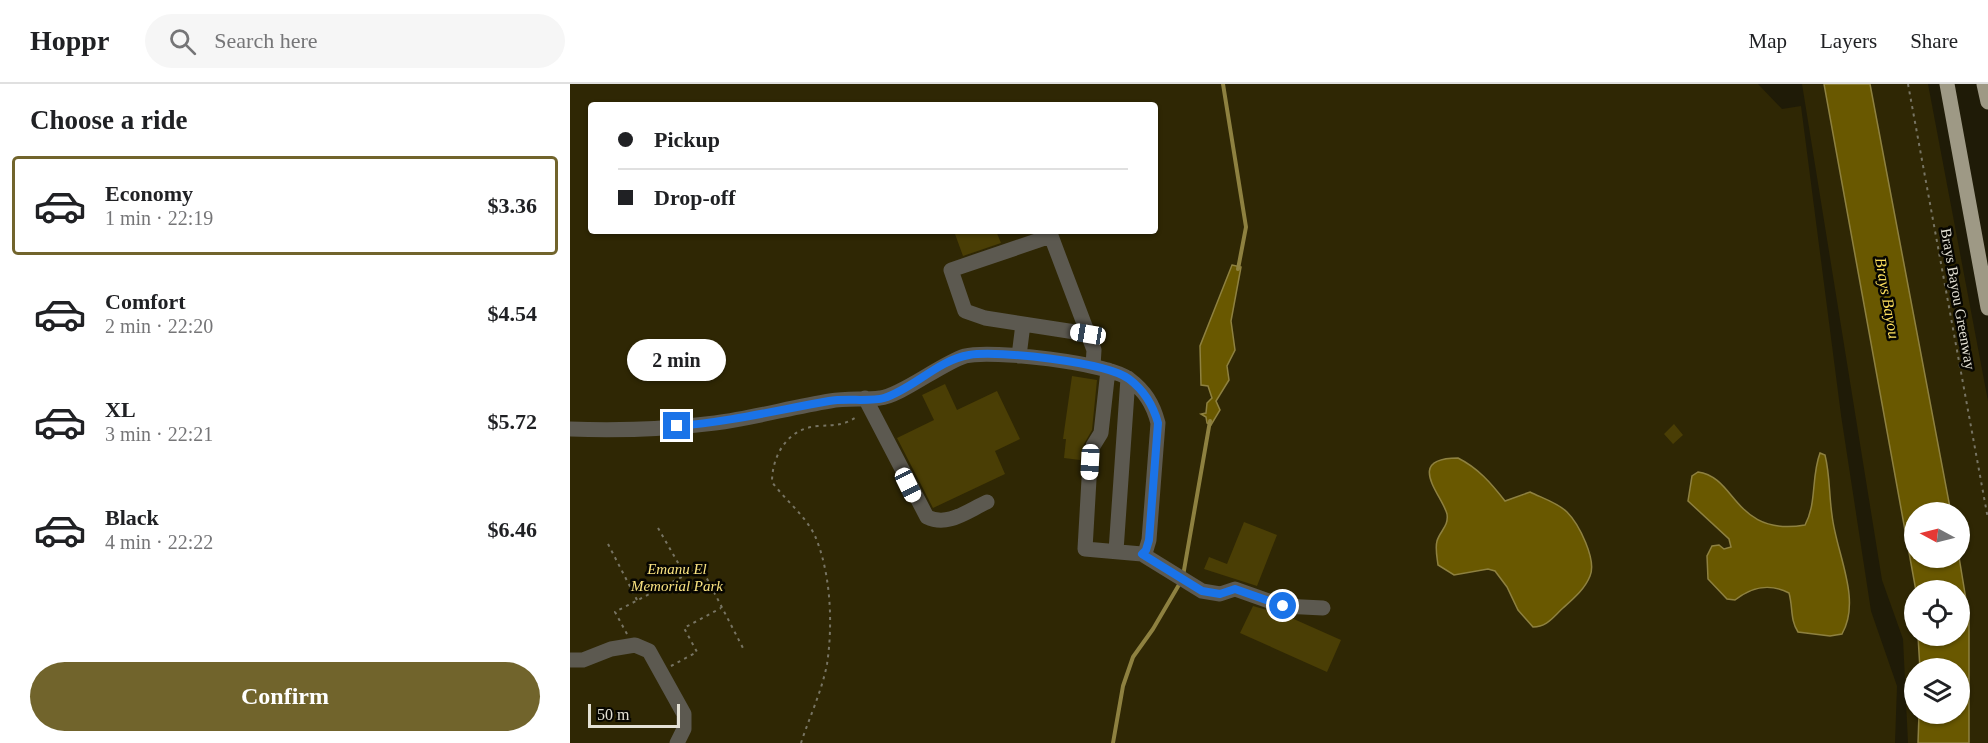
<!DOCTYPE html>
<html lang="en">
<head>
<meta charset="utf-8">
<style>
	body { margin:0; font-family:"Times New Roman",serif; background:#f6f6f6; color:#202124; height:100vh; display:flex; flex-direction:column; font-size:22px; white-space:nowrap }
	* { box-sizing:border-box; margin:0 }
	p { font-size:20px; color:#757577 }
	.icon { flex:none; width:33px; height:33px; fill:none; stroke:currentColor; stroke-width:2; stroke-linecap:round; stroke-linejoin:round }
	.map { position:relative; flex:1; overflow:hidden }
	.drawer { display:flex; flex-direction:column; background:#fff; width:570px }
	.drawer>* { flex:none }
	.hud { position:absolute; left:18px; top:18px; width:570px; height:132px; border-radius:6px; box-shadow:0 2px 4px #0004; display:grid; align-content:center; height:132px; padding:0 30px; background:#fff }
	.needle { width:39px; rotate:277deg }
	.tools { position:absolute; left:1334px; top:418px; display:grid; gap:12px }
	.tools a { display:grid; place-items:center; width:66px; height:66px; border-radius:50%; background:#fff; box-shadow:0 2px 4px #0004; font-size:30px }
	.scale { position:absolute; left:18px; bottom:15px; width:92px; box-sizing:border-box; padding-left:6px; border:3px solid #e4e1d5; border-top:0; font-size:16px; line-height:21px; white-space:nowrap; color:#e4e1d5; -webkit-text-stroke:4px #070601; paint-order:stroke }
	.end { position:absolute; width:27px; height:27px; margin:-14px; border:8px solid #1a73e8; background:#fff; box-shadow:0 0 0 3px #fff }
	.from { border-radius:50% }
	.bubble { position:absolute; height:42px; border-radius:21px; background:#fff; box-shadow:0 2px 4px #0004; font-size:20px; font-weight:700; line-height:42px; text-align:center }
	.car { position:absolute; width:18px; height:36px; margin:-18px -9px; border-radius:8px; box-shadow:0 0 4px 2px #0007; background:linear-gradient(#fff 24%,#345 0 40%,#fff 0 76%,#345 0 86%,#fff 0) }
	.hud b { display:flex; align-items:center; gap:21px; height:57px; font-size:22px }
	.hud b+b { border-top:2px solid #e0e0e0 }
	.hud i { width:15px; height:15px; background:#202124 }
	ul { padding:0; list-style:none }
	li { display:flex; align-items:center; gap:18px; height:99px; margin:0 12px 9px; padding:0 18px; border:3px solid transparent; border-radius:6px }
	li div { flex:1 }
	li b { display:block; font-size:22px }
	li em { font-style:normal; font-weight:700 }
	li.active { border-color:#71642c }
	li>.icon { width:54px; height:54px; stroke-width:1.5 }
	h2 { padding:0 30px; font-size:27px; line-height:72px }
	.action { display:flex; gap:12px; margin-top:auto; padding:12px 30px }
	.action a { flex:1; height:69px; border-radius:36px; background:#71642c; color:#fff; font-size:24px; font-weight:700; line-height:69px; text-align:center }
	header { display:flex; align-items:center; gap:36px; box-sizing:border-box; height:84px; padding:0 30px; background:#fff; border-bottom:2px solid #e0e0e0 }
	header strong { font-size:28px }
	nav { display:flex; gap:33px; margin-inline-start:auto; font-size:21px }
	.search { width:420px; height:54px; background:#f6f6f6; display:flex; align-items:center; gap:15px; box-sizing:border-box; padding:0 21px; border-radius:33px; color:#757577; font-size:22px }
	main { display:flex; flex:1; min-height:0 }
	.map>svg:first-child { display:block }
	.green { fill:#2f2704; fill-rule:evenodd }
	.water { fill:#695800; stroke:#8e8140; stroke-width:1.5 }
	.lines { fill:none; stroke-linecap:round; stroke-linejoin:round }
	.stream { stroke:#8e8140; stroke-width:4 }
	.building { fill:#4a3e05 }
	.path { stroke:#777463; stroke-width:2; stroke-dasharray:3 4.5; stroke-linecap:butt }
	.minor { stroke:#5c5950; stroke-width:15 }
	.major { stroke:#9e9985; stroke-width:15 }
	.route { stroke:#1a73e8; stroke-width:8 }
	.labels { text-anchor:middle; stroke-width:5; stroke-linejoin:round; paint-order:stroke }
	.street-label { font-size:15px; fill:#e4e1d5; stroke:#070601 }
	.park-label { font-size:15px; font-style:italic; fill:#fae381; stroke:#070601 }
	.water-label { font-size:16px; font-style:italic; fill:#fee05e; stroke:#070601 }
</style>
</head>
<body>
<header>
<strong>Hoppr</strong>
<div class="search"><svg class="icon" aria-label="search" viewBox="0 0 24 24"><circle cx="10" cy="10" r="6"/><path d="M15 15l6 6"/></svg>Search here</div>
<nav><a>Map</a><a>Layers</a><a>Share</a></nav>
</header>
<main>
<section class="drawer">
<h2>Choose a ride</h2>
<ul>
<li class="active"><svg class="icon" aria-label="car" viewBox="0 0 24 24"><path d="M5 17H2v-5l4-1 3-4h7l3 4 3 1v5h-3M9 17h6M6 11h13"/><circle cx="7" cy="17" r="2"/><circle cx="17" cy="17" r="2"/></svg><div><b>Economy</b><p>1 min · 22:19</p></div><em>$3.36</em></li>
<li><svg class="icon" aria-label="car" viewBox="0 0 24 24"><path d="M5 17H2v-5l4-1 3-4h7l3 4 3 1v5h-3M9 17h6M6 11h13"/><circle cx="7" cy="17" r="2"/><circle cx="17" cy="17" r="2"/></svg><div><b>Comfort</b><p>2 min · 22:20</p></div><em>$4.54</em></li>
<li><svg class="icon" aria-label="car" viewBox="0 0 24 24"><path d="M5 17H2v-5l4-1 3-4h7l3 4 3 1v5h-3M9 17h6M6 11h13"/><circle cx="7" cy="17" r="2"/><circle cx="17" cy="17" r="2"/></svg><div><b>XL</b><p>3 min · 22:21</p></div><em>$5.72</em></li>
<li><svg class="icon" aria-label="car" viewBox="0 0 24 24"><path d="M5 17H2v-5l4-1 3-4h7l3 4 3 1v5h-3M9 17h6M6 11h13"/><circle cx="7" cy="17" r="2"/><circle cx="17" cy="17" r="2"/></svg><div><b>Black</b><p>4 min · 22:22</p></div><em>$6.46</em></li>
</ul>
<div class="action"><a>Confirm</a></div>
</section>
<div class="map">
<svg width="1418" height="659" viewBox="0 0 1418 659">
	<rect width="100%" height="100%" fill="#1f1b07"/>
	<path class="green" d="M0,0H1188L1212,25L1231,22L1271,331L1301,527L1327,602L1325,659H0ZM21,21H585V147H21Z
		M1232,0H1358L1418,317V659H1338L1333,555L1312,496ZM1344,429H1389V474H1344ZM1344,507H1389V552H1344ZM1344,585H1389V630H1344Z"/>
	<path class="water" d="M1254,0H1300L1381,429H1344V474L1389,473L1399,534V659H1348L1349,630H1389V585H1350L1348,552H1389V507H1346Z
		M662,181L671,183L661,237L665,266L657,282L659,296L646,317L650,326L641,341L637,339L636,333L631,330L636,329L637,319L642,314L638,302L631,301L630,262Z
		M1250,369L1255,371C1260,391 1259,411 1262,431C1266,469 1292,515 1272,550L1260,552L1228,548C1220,536 1223,523 1219,509C1200,499 1181,503 1165,516L1157,515L1138,495L1137,472L1142,462L1149,461L1154,465L1161,463L1159,455L1118,417L1122,392L1128,388C1167,393 1164,453 1235,441C1247,419 1241,393 1250,369Z
		M888,374C908,384 921,399 935,417L960,408C972,414 988,419 997,428C1009,440 1027,476 1020,492C1015,505 1003,515 993,524C983,533 977,543 963,543L948,526L937,503L925,487L918,485L884,491L868,481C867,473 865,464 867,457C870,447 879,442 877,430C872,411 834,374 888,374Z"/>
	<g class="lines">
		<path class="stream" d="M653,0L676,143L668,185
			M613,492L640,337
			M543,659L553,602L563,573L583,545L610,499"/>
	</g>
	<path class="building" d="M393,147H426L431,159L393,172L385,150Z
		M502,292L527,296L522,346L514,360L510,376L494,374L496,355H493Z
		M375,300L387,326L427,307L450,355L425,367L435,390L363,424L327,354L364,336L352,311Z
		M1104,340L1113,351L1103,360L1094,350Z
		M674,438L707,451L687,502L634,485L639,473L657,480Z
		M683,522L717,532L771,556L757,588L670,549Z"/>
	<g class="lines">
		<path class="path" d="M1338,0L1418,435
			M88,444L115,491
			M38,460L67,516
			M57,550L45,528L131,483L174,566
			M101,582L127,568L114,544L151,524
			M231,659C239,634 252,607 257,580C263,541 261,489 245,452C235,431 216,417 202,398C202,371 218,344 248,342C265,341 273,342 288,332"/>
		<path class="minor" d="M481,152L518,250L415,234L395,227L381,186Z
			M518,250L524,266L523,282
			M449,272L453,240
			M295,314L357,433C378,443 397,427 417,418
			M0,345C48,347 97,345 145,339C184,334 222,323 260,317C277,314 294,316 310,314C329,313 372,279 395,272C421,265 538,279 559,295C575,307 583,320 588,339L579,456L576,466L572,470L515,465L520,378L523,362L531,349L538,286
			M546,467L558,294
			M572,470L632,507L650,510L665,505L713,522L753,524
			M0,576H13L41,565L65,561L79,567L114,630V645L107,659"/>
		<path class="major" d="M1377,0L1418,224
			M1414,0L1418,18"/>
	</g>
	<g class="lines">
		<path class="route" d="M107,342C159,338 208,326 259,317C275,314 301,318 314,314C343,305 368,276 399,271C428,266 536,278 559,295C575,307 583,321 588,339L579,456L576,466L572,470L632,507L650,510L665,505L713,522"/>
	</g>
	<g class="labels">
		<g class="street-label">
			<text transform="translate(1388 215) rotate(80)" y="5">Brays Bayou Greenway</text>
		</g>
		<g class="park-label">
			<text x="107" y="490">Emanu El<tspan x="107" dy="17">Memorial Park</tspan></text>
		</g>
		<g class="water-label">
			<text transform="translate(1318 214) rotate(80)" y="6">Brays Bayou</text>
		</g>
	</g>
</svg>
<div class="tools">
<a><svg class="needle" viewBox="-14 -14 28 28"><path d="M0-13l5 13h-10z" fill="#e53935"/><path d="M0 13l5-13h-10z" fill="#757577"/></svg></a>
<a><svg class="icon" aria-label="locate" viewBox="0 0 24 24"><circle cx="12" cy="12" r="6"/><path d="M12 2v4M12 18v4M2 12h4M18 12h4"/></svg></a>
<a><svg class="icon" aria-label="layers" viewBox="0 0 24 24"><path d="M12 4l9 5-9 5-9-5zM3 14l9 5 9-5"/></svg></a>
</div>
<div class="scale">50 m</div>
<i class="end from" style="left:713px;top:522px"></i>
<i class="end" style="left:107px;top:342px"></i>
<div class="bubble" style="left:57px;top:255px;width:99px">2 min</div>
<i class="car" style="left:518px;top:250px;rotate:279deg"></i>
<i class="car" style="left:520px;top:378px;rotate:183deg"></i>
<i class="car" style="left:338px;top:401px;rotate:154deg"></i>
<div class="hud">
<b><i class="from"></i>Pickup</b>
<b><i></i>Drop-off</b>
</div>
</div>
</main>
</body>
</html>
